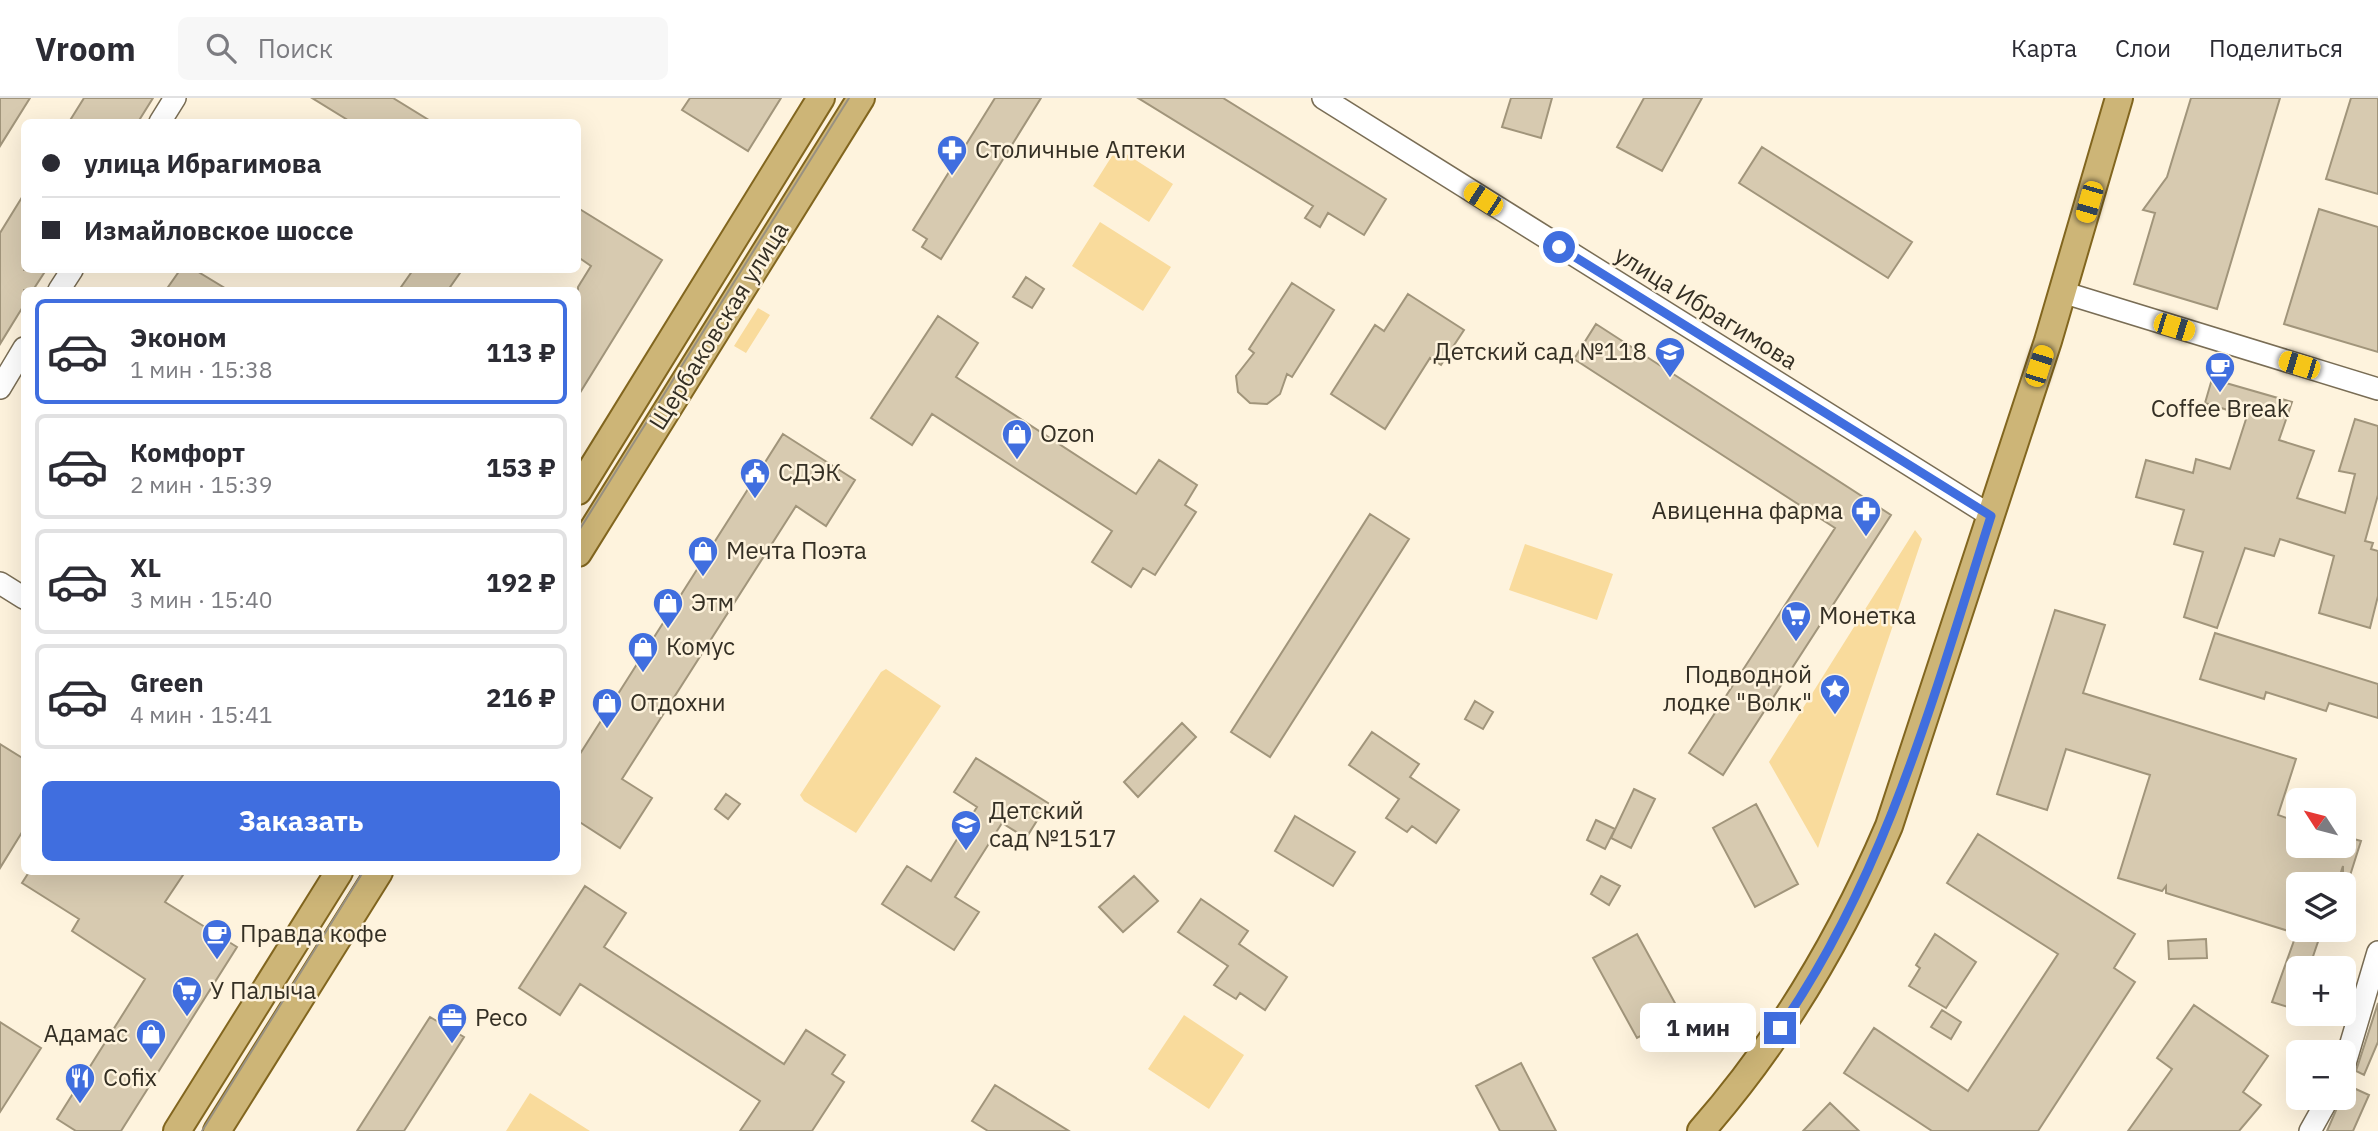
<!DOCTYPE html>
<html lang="ru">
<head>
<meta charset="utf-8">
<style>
	body { margin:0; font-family:"IBM Plex Sans",sans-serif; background:#f7f7f7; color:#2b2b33; height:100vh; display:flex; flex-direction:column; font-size:26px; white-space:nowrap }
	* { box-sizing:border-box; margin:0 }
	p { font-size:23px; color:#7c7c81 }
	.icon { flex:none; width:38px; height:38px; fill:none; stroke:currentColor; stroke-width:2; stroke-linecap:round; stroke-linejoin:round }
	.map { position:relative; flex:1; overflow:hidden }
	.panel { position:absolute; left:21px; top:189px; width:560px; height:588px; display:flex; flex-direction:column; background:#fff; border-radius:10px; box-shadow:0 7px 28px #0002 }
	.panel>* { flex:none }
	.guide { position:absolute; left:21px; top:21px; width:560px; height:154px; border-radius:10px; box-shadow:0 7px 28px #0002; display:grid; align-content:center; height:154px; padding:0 21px; background:#fff }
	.needle { width:46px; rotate:306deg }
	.buttons { position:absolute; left:2286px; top:690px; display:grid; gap:14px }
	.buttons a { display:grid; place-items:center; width:70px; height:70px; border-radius:10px; background:#fff; box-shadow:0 7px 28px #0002; font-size:35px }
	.end { position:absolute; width:32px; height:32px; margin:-16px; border:9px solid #406edf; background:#fff; box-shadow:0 0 0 4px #fff }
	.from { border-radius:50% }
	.bubble { position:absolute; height:49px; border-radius:10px; background:#fff; box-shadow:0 7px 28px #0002; font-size:23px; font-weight:800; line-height:49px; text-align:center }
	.car { position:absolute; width:21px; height:42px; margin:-21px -10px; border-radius:9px; box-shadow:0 0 5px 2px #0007; background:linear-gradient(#f5c518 24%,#345 0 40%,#f5c518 0 76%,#345 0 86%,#f5c518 0) }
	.guide b { display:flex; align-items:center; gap:24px; height:66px; font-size:26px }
	.guide b+b { border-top:2px solid #e1e1e2 }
	.guide i { width:18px; height:18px; background:#2b2b33 }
	ul { padding:12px 0 0; list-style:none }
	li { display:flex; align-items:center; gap:21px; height:105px; margin:0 14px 10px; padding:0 7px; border:4px solid #e1e1e2; border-radius:10px }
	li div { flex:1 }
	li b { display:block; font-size:26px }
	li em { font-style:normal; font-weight:800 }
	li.on { border-color:#406edf }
	li>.icon { width:63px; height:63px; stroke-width:1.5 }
	.cta { display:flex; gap:14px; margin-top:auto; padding:14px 21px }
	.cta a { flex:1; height:80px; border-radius:10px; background:#406edf; color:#fff; font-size:28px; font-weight:800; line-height:80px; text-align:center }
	header { display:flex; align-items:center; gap:42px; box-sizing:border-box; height:98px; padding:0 35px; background:#fff; border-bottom:2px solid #e1e1e2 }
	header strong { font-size:33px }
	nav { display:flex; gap:38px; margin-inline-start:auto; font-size:24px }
	.search { width:490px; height:63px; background:#f7f7f7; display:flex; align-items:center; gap:18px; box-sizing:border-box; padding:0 24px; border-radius:10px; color:#7c7c81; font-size:26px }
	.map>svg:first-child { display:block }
	.green { fill:#f9db9c }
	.building { fill:#d7cab0; stroke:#a1957b; stroke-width:2 }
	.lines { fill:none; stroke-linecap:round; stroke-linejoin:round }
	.minor-casing { stroke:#796d55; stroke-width:24 }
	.major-casing { stroke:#82661f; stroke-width:30 }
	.minor { stroke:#fff; stroke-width:21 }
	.major { stroke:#cdb577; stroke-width:26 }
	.tram { stroke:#999181; stroke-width:2 }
	.route { stroke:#406edf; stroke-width:9 }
	.labels { text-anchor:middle; stroke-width:5; stroke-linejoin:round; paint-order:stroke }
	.poi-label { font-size:24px; fill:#342f24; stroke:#fef3dd; text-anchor:start }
	.street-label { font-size:24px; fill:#342f24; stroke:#fef3dd }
</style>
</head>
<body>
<header>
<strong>Vroom</strong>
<div class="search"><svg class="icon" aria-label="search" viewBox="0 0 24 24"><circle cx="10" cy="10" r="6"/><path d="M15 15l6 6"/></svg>Поиск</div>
<nav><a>Карта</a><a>Слои</a><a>Поделиться</a></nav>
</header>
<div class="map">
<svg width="2378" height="1033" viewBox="0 0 2378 1033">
	<rect width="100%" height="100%" fill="#fef3dd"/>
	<path class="green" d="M1117,50L1173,86L1149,124L1093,88Z
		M1100,124L1171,169L1143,213L1072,168Z
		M758,210L770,217L746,255L734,248Z
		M1915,432L1922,441L1818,750L1769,664Z
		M1525,446L1613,476L1597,522L1509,492Z
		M886,571L941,608L856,735L804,703L800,697L881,574Z
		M1184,917L1244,957L1209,1011L1148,971Z
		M530,995L590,1033H506Z"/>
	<path class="building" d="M0,0H30L0,48Z
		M84,0H153L138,24H69Z
		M312,0H393L432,24H351Z
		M690,0H781L748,53L682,12Z
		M995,0H1041L941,161L922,149L927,141L913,132Z
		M1138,0H1223L1386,101L1364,137L1328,115L1320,129L1305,120L1313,108Z
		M1511,0H1552L1541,40L1502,29Z
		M1644,0H1702L1662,73L1617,49Z
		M2191,0H2280L2217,211L2134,186L2155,115L2143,112L2167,79Z
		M2351,0H2378V96L2326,81Z
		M1762,49L1912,144L1888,180L1739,85Z
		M24,96V172H46L33,192H24V207L0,246V135Z
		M578,110L662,162L578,298V189L591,168L578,159Z
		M2319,111L2378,129V254L2284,226Z
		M180,172H195L228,192H166Z
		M413,172H462L448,192H399Z
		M1026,179L1044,191L1032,210L1013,199Z
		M1292,185L1334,212L1292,279L1287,276L1280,296L1267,306L1250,305L1238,294L1236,278L1254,255L1249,251Z
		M1408,196L1464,232L1441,267L1430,260L1385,331L1331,296L1375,227L1384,233Z
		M938,218L978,245L956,279L1136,396L1159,362L1197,387L1185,407L1196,414L1155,477L1143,470L1131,489L1092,464L1112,433L932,316L912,347L871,320Z
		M1596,226L1891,417L1723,677L1689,655L1835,430L1574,261Z
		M2212,281L2292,304L2279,342L2314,353L2297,400L2345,415L2355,376L2339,373L2355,321L2378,328V397L2365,443L2373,445L2371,451L2378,453V498L2370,530L2319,515L2334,458L2280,441L2274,458L2245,450L2217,530L2184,519L2203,454L2174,446L2184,412L2136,399L2146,362L2193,375L2196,361L2230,371L2247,318L2205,305Z
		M783,336L855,382L826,428L796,408L622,681L652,700L620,750L578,723V659Z
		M1370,416L1409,441L1270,659L1231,634Z
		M2055,512L2105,527L2083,595L2296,661L2278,717L2298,724V747H2343V738L2361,743L2347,787H2343V768L2337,786H2298V836L2166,795V788L2162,793L2118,780L2150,677L2066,651L2047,712L1997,696Z
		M2215,535L2378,586V620L2329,605L2326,613L2266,594L2264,601L2200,581Z
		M1475,603L1493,614L1483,631L1465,621Z
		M1182,625L1196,639L1138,699L1124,684Z
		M1372,634L1419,666L1410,679L1459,712L1436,745L1412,728L1407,734L1386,720L1399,701L1349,667Z
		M0,646L24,661V731L0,770Z
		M976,660L1048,705L1026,740L1002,725L955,799L979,814L954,852L882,806L907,768L931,783L977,709L954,694Z
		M1634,691L1655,701L1631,750L1611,740Z
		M726,696L740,706L728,721L715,711Z
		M1756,706L1798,786L1755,809L1713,730Z
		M1295,718L1355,754L1333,788L1275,753Z
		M1596,722L1615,731L1605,751L1587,742Z
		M1978,736L2135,836L2114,870L2135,884L2038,1033H1932L1844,975L1874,930L1968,993L2058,856L1947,785Z
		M29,774H185L165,804L237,849L121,1033H76L57,1021L145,881L72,833L79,821L22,785Z
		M1134,778L1158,803L1123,834L1099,809Z
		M1601,778L1620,788L1609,807L1591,796Z
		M585,788L626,815L604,849L784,966L806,932L845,957L832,976L844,984L812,1033H740L760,1003L580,886L560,917L519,890Z
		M1201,801L1248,833L1239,846L1287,879L1265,912L1240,895L1236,901L1214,887L1228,868L1178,834Z
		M2321,835L2309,870H2298V912L2272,904L2296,837Z
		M1637,836L1681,916L1637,940L1593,860Z
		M1935,836L1976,864L1946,910L1909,888L1920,870L1916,867Z
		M2206,841L2207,860L2169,861L2168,843Z
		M2378,905V944L2364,977L2356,973Z
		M2194,907L2268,958L2243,994L2261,1007L2239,1033H2128L2172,971L2157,960Z
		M1942,912L1961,924L1951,941L1931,929Z
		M430,919L464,939L404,1033H357Z
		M0,924L41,950L0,1014Z
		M1521,965L1556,1033H1500L1476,988Z
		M995,987L1069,1033H988L972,1023Z
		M2347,987L2369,997L2353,1033H2327Z
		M1830,1005L1859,1033H1803Z"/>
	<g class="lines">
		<g class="minor-casing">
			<path id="minor" d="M1323,0L1991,418
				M160,24L175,0
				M59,192L72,172
				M2062,194L2378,291
				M0,290L24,250
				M0,485L24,500
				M2343,972L2378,854
				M2310,1033L2329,999"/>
		</g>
		<g class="major-casing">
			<path id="major" d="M578,393L821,0
				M578,455L861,0
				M177,1033L339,774
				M217,1033L379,774
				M1701,1033C1781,942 1842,838 1889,728L2048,243L2119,0"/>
		</g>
		<use href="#minor" class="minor"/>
		<use href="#major" class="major"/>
		<path class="tram" d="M578,434L849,0
			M202,1033L363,774"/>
	</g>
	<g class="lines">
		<path class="route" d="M1559,149L1991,418C1935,594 1887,775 1780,930"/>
	</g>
	<defs>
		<g id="pharmacy-pin" transform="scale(1.575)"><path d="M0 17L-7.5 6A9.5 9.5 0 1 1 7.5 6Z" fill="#406edf" stroke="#fef3dd"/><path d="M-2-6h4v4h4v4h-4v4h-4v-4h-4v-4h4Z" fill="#fff"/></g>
		<g id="school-pin" transform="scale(1.575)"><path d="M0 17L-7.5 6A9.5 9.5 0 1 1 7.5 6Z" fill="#406edf" stroke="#fef3dd"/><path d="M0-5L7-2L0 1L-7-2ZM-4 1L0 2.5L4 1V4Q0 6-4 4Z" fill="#fff"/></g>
		<g id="cafe-pin" transform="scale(1.575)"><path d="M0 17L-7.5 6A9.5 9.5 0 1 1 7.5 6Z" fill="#406edf" stroke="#fef3dd"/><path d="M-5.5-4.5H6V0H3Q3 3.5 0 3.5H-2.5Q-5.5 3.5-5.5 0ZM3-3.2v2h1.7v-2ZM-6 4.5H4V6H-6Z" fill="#fff"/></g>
		<g id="shop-pin" transform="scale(1.575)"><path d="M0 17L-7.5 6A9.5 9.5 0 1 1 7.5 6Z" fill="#406edf" stroke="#fef3dd"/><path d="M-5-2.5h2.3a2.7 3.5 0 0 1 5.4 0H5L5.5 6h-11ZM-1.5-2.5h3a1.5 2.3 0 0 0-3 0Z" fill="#fff"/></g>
		<g id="civic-pin" transform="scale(1.575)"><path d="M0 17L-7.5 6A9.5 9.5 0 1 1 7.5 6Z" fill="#406edf" stroke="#fef3dd"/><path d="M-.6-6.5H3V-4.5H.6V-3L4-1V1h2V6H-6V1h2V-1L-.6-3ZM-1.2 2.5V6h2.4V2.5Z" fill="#fff"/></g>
		<g id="supermarket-pin" transform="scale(1.575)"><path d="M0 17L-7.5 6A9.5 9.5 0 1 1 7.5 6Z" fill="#406edf" stroke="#fef3dd"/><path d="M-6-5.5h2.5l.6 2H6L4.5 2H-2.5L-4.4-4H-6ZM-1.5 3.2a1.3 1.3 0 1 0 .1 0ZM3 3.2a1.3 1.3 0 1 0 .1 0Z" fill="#fff"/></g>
		<g id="sight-pin" transform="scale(1.575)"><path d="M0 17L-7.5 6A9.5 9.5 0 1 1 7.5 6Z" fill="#406edf" stroke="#fef3dd"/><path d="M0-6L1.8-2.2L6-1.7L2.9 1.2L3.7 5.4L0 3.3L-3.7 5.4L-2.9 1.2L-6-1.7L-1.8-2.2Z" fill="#fff"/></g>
		<g id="office-pin" transform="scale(1.575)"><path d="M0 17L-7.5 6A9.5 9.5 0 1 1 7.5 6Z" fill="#406edf" stroke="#fef3dd"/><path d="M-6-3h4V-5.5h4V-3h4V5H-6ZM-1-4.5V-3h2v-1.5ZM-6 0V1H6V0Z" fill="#fff"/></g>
		<g id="restaurant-pin" transform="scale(1.575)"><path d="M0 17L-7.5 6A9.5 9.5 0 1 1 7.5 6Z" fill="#406edf" stroke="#fef3dd"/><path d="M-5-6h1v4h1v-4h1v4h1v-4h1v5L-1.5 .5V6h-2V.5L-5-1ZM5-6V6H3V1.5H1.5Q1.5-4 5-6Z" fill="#fff"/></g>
	</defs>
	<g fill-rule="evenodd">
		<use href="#pharmacy-pin" x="952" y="52"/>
		<use href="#school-pin" x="1670" y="254"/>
		<use href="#cafe-pin" x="2220" y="269"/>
		<use href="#shop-pin" x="1017" y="336"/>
		<use href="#civic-pin" x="755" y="375"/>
		<use href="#pharmacy-pin" x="1866" y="413"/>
		<use href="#shop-pin" x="703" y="453"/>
		<use href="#shop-pin" x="668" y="505"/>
		<use href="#supermarket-pin" x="1796" y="518"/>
		<use href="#shop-pin" x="643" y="549"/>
		<use href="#sight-pin" x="1835" y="591"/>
		<use href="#shop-pin" x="607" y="605"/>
		<use href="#school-pin" x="966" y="727"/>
		<use href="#cafe-pin" x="217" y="836"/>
		<use href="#supermarket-pin" x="187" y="893"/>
		<use href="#office-pin" x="452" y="920"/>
		<use href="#shop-pin" x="151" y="936"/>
		<use href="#restaurant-pin" x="80" y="980"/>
	</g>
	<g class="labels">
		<g class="poi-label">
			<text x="975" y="60">Столичные Аптеки</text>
			<text x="1647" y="262" text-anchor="end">Детский сад №118</text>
			<text x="2220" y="319" text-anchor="middle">Coffee Break</text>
			<text x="1040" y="344">Ozon</text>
			<text x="778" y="383">СДЭК</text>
			<text x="1843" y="421" text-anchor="end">Авиценна фарма</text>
			<text x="726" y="461">Мечта Поэта</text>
			<text x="691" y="513">Этм</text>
			<text x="1819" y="526">Монетка</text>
			<text x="666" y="557">Комус</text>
			<text x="1812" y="585" text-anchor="end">Подводной<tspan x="1812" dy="28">лодке "Волк"</tspan></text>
			<text x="630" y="613">Отдохни</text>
			<text x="989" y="721">Детский<tspan x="989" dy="28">сад №1517</tspan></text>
			<text x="240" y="844">Правда кофе</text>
			<text x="210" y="901">У Палыча</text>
			<text x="475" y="928">Ресо</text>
			<text x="128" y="944" text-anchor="end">Адамас</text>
			<text x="103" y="988">Cofix</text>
		</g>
		<g class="street-label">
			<text transform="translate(1706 210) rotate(32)" y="8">улица Ибрагимова</text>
			<text transform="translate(719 228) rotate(-58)" y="8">Щербаковская улица</text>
		</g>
	</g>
</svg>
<div class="buttons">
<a><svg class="needle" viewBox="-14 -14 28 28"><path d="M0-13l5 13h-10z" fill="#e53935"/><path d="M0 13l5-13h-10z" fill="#7c7c81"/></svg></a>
<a><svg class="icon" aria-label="layers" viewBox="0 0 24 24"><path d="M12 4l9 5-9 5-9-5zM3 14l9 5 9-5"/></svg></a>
<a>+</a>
<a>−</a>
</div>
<i class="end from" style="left:1559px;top:149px"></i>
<i class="end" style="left:1780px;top:930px"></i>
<div class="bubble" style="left:1640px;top:905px;width:116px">1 мин</div>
<i class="car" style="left:1483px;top:101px;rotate:303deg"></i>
<i class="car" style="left:2089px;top:104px;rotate:196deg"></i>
<i class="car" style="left:2174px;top:229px;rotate:107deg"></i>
<i class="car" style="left:2299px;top:267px;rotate:287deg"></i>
<i class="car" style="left:2039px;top:268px;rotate:18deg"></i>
<div class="guide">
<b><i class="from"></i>улица Ибрагимова</b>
<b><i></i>Измайловское шоссе</b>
</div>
<section class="panel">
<ul>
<li class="on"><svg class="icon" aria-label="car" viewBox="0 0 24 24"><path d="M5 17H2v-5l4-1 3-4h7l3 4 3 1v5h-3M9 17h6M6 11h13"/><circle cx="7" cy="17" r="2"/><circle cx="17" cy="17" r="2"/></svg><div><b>Эконом</b><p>1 мин · 15:38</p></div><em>113 ₽</em></li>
<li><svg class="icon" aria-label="car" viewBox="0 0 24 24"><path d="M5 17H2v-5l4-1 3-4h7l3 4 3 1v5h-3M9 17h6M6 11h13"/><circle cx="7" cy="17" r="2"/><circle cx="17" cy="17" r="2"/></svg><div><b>Комфорт</b><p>2 мин · 15:39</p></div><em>153 ₽</em></li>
<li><svg class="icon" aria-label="car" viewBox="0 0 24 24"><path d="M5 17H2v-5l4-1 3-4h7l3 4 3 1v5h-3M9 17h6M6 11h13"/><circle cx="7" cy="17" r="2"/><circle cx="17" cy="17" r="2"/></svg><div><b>XL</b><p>3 мин · 15:40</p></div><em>192 ₽</em></li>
<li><svg class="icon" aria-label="car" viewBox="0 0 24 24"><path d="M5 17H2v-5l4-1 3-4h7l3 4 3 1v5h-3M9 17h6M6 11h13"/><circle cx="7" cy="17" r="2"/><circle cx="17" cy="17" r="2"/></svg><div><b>Green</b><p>4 мин · 15:41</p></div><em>216 ₽</em></li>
</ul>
<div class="cta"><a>Заказать</a></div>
</section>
</div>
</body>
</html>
